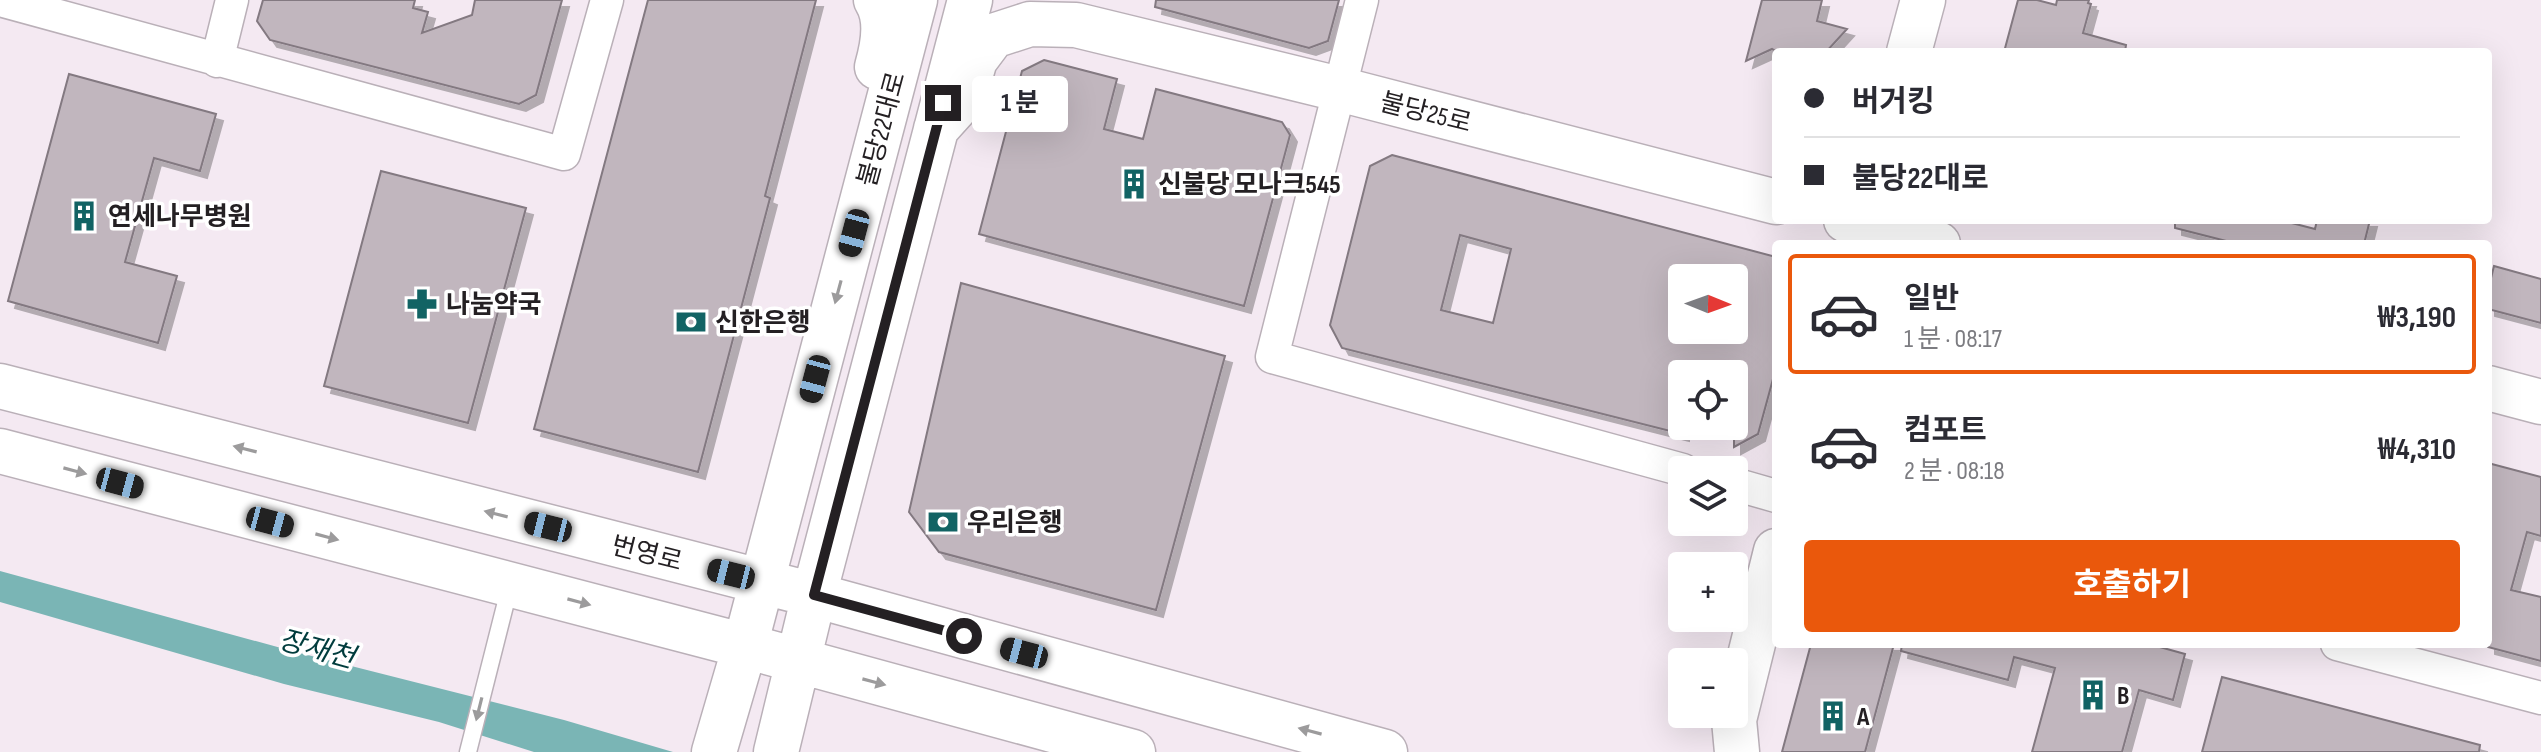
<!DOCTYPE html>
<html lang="ko">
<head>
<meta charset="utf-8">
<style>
	body { margin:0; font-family:"Sofia Sans Condensed","Noto Sans KR",sans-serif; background:#f2f2f3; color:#2b2b33; height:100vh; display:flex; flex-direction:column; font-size:30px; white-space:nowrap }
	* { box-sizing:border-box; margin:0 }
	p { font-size:26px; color:#7c7c81 }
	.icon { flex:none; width:44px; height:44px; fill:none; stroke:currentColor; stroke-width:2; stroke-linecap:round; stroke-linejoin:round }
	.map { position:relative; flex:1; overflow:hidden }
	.panel { position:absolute; left:1772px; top:240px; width:720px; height:408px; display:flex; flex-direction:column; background:#fff; border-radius:8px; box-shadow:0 8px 32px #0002 }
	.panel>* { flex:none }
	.hud { position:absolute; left:1772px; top:48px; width:720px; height:176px; border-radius:8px; box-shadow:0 8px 32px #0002; display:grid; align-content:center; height:176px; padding:0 32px; background:#fff }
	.needle { width:52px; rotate:91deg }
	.controls { position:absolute; left:1668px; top:264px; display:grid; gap:16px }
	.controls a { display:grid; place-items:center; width:80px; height:80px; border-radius:8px; background:#fff; box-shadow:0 8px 32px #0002; font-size:40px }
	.end { position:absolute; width:36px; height:36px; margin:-18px; border:10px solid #242023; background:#fff; box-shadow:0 0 0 4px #fff }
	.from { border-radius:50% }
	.bubble { position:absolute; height:56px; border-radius:8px; background:#fff; box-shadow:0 8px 32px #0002; font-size:26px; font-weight:700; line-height:56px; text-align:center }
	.car { position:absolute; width:24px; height:48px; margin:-24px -12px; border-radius:10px; box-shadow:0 0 6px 2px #0007; background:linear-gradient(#222 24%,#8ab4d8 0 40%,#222 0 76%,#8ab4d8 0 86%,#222 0) }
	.hud b { display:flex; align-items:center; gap:28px; height:76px; font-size:30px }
	.hud b+b { border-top:2px solid #e1e1e2 }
	.hud i { width:20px; height:20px; background:#2b2b33 }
	ul { padding:14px 0 0; list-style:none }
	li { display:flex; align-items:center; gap:24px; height:120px; margin:0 16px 12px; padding:0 16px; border:4px solid transparent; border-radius:8px }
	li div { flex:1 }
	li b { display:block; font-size:30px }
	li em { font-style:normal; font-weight:700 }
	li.current { border-color:#ea580c }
	li>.icon { width:72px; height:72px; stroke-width:1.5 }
	.action { display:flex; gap:16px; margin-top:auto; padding:16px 32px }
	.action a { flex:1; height:92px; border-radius:8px; background:#ea580c; color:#fff; font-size:32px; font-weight:700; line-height:92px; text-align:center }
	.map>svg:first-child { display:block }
	.water { fill:#7ab5b5 }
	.building { fill:#c1b6be; stroke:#837981; stroke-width:2; fill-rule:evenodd; filter:url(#shadow) }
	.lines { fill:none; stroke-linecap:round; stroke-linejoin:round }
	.lane-casing { stroke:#bab0b8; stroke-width:19 }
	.street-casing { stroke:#bab0b8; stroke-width:35 }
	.secondary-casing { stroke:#bab0b8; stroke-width:47 }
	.lane { stroke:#fff; stroke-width:16 }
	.street { stroke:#fff; stroke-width:32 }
	.secondary { stroke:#fff; stroke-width:44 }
	.oneway { fill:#9c9b9c }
	.route { stroke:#242023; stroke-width:10 }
	.labels { text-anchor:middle; stroke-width:7; stroke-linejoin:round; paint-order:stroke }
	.street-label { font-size:26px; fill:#242023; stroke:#fff }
	.poi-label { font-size:26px; font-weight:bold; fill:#242023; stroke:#fff; text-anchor:start }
	.water-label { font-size:28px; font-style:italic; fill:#013c3d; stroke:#fff }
</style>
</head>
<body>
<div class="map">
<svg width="2541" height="752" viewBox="0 0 2541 752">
	<defs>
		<filter id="shadow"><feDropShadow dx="7" dy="7" stdDeviation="0" flood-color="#0004"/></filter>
	</defs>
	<rect width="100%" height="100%" fill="#f4e9f2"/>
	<path class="water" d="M0,571L292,651L564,720L673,752H534L439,722L284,684L0,602Z"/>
	<path class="building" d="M263,0H415L413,8L428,12L422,33L472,15L475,0H562L536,95L519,104L270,40L257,21Z
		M648,0H816L765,196L770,198L698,472L534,429Z
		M1156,0H1339L1328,41L1309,48L1155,7Z
		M1762,0H1822L1817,21L1847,29L1826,52H1777L1772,49L1746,61Z
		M2018,0H2037L2056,5L2057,0H2089L2088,3L2091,4L2083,33L2126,45L2125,52H2004Z
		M1044,60L1117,79L1104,129L1143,139L1156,89L1282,122L1290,135L1244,306L979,234L1022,71Z
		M69,74L216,114L200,171L154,158L125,262L177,276L158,343L8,301Z
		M1392,155L1776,257V368L1758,434L1734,447V374H1682V434L1342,348L1330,325L1370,166ZM1460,235L1511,249L1493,323L1441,310ZM1682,278H1734V330H1682Z
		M381,171L526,208L468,423L324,386Z
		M2175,220H2280L2315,229L2317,220H2370L2364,244H2238L2175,228Z
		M2494,266L2541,279V323L2488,309V290Z
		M961,283L1225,356L1156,610L939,552L909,512Z
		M2488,463L2541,477V536L2527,532L2511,590L2541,597V661L2488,647Z
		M1811,644H1894L1865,752H1782Z
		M1902,644H2149L2185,654L2173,700L2139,690L2122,752H2032L2055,668L2014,657L2008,680L1901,651Z
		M2222,677L2480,745L2479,752H2202Z"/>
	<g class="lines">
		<g class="lane-casing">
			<path id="lane" d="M468,752L510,586"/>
		</g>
		<g class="street-casing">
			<path id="street" d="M0,0L564,154L607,0
				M1362,0L1272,357L1683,470
				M217,61L232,0
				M1734,484L1776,496
				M2337,644L2541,698"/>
		</g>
		<g class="secondary-casing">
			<path id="secondary" d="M876,0C888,19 883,46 877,67
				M1909,52L1923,0
				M936,129L964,98L975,60L993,36L1030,24L1076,25L1339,89L1776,202
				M1846,220L1938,244
				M0,386L814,595L1385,752
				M2488,388L2541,402
				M0,451L745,646L1133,752
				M714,752L745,646L915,0
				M776,752L814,595L970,0
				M1737,752L1734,720L1776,551"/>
		</g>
		<use href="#lane" class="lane"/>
		<use href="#street" class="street"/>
		<use href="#secondary" class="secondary"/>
	</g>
	<defs><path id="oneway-solid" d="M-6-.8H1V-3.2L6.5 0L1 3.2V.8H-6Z" transform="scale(2)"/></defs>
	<g class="oneway">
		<use href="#oneway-solid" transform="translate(838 292) rotate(105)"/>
		<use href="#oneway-solid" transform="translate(245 449) rotate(-166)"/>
		<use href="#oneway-solid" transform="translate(75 471) rotate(15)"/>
		<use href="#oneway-solid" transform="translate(496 514) rotate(-166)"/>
		<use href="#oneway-solid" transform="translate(327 537) rotate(15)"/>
		<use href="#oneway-solid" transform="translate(579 602) rotate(15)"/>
		<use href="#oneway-solid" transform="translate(874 682) rotate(15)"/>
		<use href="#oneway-solid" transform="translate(479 709) rotate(104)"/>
		<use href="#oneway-solid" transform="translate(1310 731) rotate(-165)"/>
	</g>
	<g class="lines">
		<path class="route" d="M943,103L814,595L964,636"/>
	</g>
	<defs>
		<g id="building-bare" transform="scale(2.4)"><path d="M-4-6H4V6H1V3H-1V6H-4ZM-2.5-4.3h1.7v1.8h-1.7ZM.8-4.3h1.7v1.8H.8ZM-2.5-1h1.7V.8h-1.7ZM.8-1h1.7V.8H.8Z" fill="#126364" stroke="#fff" stroke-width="2.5" paint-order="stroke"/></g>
		<g id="pharmacy-bare" transform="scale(2.4)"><path d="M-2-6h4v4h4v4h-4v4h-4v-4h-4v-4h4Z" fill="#126364" stroke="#fff" stroke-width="2.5" paint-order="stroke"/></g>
		<g id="bank-bare" transform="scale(2.4)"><path d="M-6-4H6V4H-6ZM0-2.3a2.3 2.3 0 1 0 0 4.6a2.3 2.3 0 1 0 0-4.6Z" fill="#126364" stroke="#fff" stroke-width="2.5" paint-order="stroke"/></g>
	</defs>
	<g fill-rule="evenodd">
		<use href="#building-bare" x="1134" y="184"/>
		<use href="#building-bare" x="84" y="216"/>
		<use href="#pharmacy-bare" x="422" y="304"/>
		<use href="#bank-bare" x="691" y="322"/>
		<use href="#bank-bare" x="943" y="522"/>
		<use href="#building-bare" x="2093" y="695"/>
		<use href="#building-bare" x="1833" y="716"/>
	</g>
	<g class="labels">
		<g class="street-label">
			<text transform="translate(1426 112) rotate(14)" y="9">불당25로</text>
			<text transform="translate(881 129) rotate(-75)" y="9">불당22대로</text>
			<text transform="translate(647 553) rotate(14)" y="9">번영로</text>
		</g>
		<g class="poi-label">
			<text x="1158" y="193">신불당 모나크545</text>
			<text x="108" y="225">연세나무병원</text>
			<text x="446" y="313">나눔약국</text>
			<text x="715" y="331">신한은행</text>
			<text x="967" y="531">우리은행</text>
			<text x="2117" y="704">B</text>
			<text x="1857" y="725">A</text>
		</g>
		<g class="water-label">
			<text transform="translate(317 648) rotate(15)" y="10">장재천</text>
		</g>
	</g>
</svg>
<div class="controls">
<a><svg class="needle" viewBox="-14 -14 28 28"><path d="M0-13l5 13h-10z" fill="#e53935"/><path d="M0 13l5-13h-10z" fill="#7c7c81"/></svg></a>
<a><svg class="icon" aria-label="locate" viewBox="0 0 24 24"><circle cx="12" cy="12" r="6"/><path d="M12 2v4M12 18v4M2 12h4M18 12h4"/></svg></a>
<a><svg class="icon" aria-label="layers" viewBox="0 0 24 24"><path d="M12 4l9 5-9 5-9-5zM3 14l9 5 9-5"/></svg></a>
<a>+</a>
<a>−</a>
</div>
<i class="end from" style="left:964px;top:636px"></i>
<i class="end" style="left:943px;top:103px"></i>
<div class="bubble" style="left:972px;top:76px;width:96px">1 분</div>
<i class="car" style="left:854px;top:233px;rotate:195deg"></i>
<i class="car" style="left:815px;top:379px;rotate:195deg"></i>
<i class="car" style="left:120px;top:483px;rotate:105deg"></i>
<i class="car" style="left:270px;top:522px;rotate:105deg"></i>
<i class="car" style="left:548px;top:527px;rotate:284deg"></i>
<i class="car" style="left:731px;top:574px;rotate:284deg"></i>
<i class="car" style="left:1024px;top:653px;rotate:285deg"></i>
<div class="hud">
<b><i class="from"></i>버거킹</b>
<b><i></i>불당22대로</b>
</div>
<section class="panel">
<ul>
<li class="current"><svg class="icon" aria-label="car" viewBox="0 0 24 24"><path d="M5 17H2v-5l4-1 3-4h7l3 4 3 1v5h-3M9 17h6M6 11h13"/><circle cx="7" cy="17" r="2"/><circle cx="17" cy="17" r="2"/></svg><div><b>일반</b><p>1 분 · 08:17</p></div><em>₩3,190</em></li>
<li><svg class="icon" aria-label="car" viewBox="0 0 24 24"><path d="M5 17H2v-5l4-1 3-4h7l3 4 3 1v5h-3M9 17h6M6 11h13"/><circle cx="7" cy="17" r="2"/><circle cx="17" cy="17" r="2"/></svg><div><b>컴포트</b><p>2 분 · 08:18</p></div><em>₩4,310</em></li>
</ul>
<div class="action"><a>호출하기</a></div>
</section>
</div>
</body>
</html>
